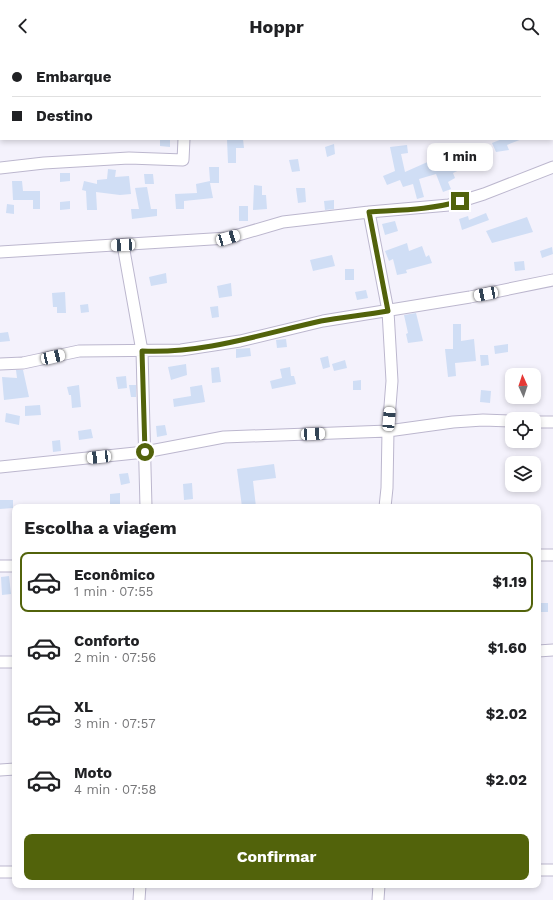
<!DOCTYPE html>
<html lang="pt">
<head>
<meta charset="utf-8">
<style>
	body { margin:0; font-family:"Work Sans",sans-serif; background:#f2f2f2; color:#202124; height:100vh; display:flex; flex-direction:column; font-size:15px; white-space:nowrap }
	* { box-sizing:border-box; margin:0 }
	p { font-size:13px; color:#757577 }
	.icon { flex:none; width:22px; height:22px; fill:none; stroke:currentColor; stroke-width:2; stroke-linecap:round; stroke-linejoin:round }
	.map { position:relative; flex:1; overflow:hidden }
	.side { position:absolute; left:12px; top:452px; width:529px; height:384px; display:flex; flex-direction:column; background:#fff; border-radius:8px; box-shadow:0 2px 6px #0003 }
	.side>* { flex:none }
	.top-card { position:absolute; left:0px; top:0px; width:553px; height:88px; box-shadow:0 2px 6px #0003; display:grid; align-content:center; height:88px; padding:0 12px; background:#fff }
	.needle { width:26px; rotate:357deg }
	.tools { position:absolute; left:505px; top:316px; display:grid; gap:8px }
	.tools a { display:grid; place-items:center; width:36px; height:36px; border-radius:8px; background:#fff; box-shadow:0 2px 6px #0003; font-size:20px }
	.end { position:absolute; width:18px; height:18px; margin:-9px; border:5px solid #52630b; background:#fff; box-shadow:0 0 0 2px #fff }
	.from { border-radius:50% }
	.bubble { position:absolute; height:28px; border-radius:8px; background:#fff; box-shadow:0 2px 6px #0003; font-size:13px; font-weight:700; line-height:28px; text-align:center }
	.car { position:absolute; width:12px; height:24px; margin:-12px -6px; border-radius:5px; box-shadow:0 0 3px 1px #0007; background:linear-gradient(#fff 24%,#345 0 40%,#fff 0 76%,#345 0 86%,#fff 0) }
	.top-card b { display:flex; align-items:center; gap:14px; height:38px; font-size:15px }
	.top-card b+b { border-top:1px solid #e0e0e0 }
	.top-card i { width:10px; height:10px; background:#202124 }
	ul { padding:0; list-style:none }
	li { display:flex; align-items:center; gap:12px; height:60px; margin:0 8px 6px; padding:0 4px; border:2px solid transparent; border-radius:8px }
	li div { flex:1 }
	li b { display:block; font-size:15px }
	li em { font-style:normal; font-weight:700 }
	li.active { border-color:#52630b }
	li>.icon { width:36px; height:36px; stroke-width:1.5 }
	h2 { padding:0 12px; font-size:18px; line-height:48px }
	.action { display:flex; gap:8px; margin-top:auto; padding:8px 12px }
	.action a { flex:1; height:46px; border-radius:8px; background:#52630b; color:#fff; font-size:16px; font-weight:700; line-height:46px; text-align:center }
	header { display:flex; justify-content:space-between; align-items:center; height:52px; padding:0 12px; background:#fff; font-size:18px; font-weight:700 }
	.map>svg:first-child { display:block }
	.building { fill:#d0def5 }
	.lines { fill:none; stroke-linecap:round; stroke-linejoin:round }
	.minor-casing { stroke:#bcb7ce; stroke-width:13 }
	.minor { stroke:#fff; stroke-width:11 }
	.route { stroke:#52630b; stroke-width:5 }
</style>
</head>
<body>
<header><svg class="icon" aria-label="back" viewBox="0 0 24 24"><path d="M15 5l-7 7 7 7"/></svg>Hoppr<svg class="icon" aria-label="search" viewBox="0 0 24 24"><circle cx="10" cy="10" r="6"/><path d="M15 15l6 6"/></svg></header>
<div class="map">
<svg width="553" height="848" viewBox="0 0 553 848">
	<rect width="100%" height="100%" fill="#f4f2fc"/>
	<path class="building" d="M160,87H170V95L160,94Z
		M227,87H243L244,96H236V111H228Z
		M502,87H522L507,93L509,98L496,100L492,91Z
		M334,92L335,102L327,105L325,95Z
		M407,93L408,101L401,102L405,120L441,104L444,115L462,107L466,115L453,121L455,126L448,130L451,137L443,140L436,122L419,127L424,145L417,147L413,132L403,135L400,128L387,133L383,124L395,119L390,95Z
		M298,107L300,119L292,120L289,108Z
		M209,115H219V131H210L213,146L184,149V157H176L175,142L197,141L196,132L210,129Z
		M108,117L116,118L115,125L129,124L131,142L120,143L96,140L97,158H87L86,139L82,138L84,129L97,132V128L107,127Z
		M60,121H70V129L60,130Z
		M144,122H153L154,132H145Z
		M12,129H22L23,139H40V157H33V148H13Z
		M254,133L262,134V143H266L267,157L253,158Z
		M147,135L151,157H157V164L132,167L131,157H139L135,136Z
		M296,136H305L306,150L298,151Z
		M334,148V157L325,158L324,149Z
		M70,149V157L60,158V150Z
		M7,152L14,153V162L6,161Z
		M239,154H248V169H239Z
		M486,161L489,168L462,178L459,167L468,164L469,168Z
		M527,165L533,180L492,191L486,179Z
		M395,169L398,179L385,183L382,172Z
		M407,191L409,199L422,194L426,205L429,203L432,211L406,218L407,221L397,223L393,207L389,209L385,199Z
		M552,195L553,202L542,206L540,199Z
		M332,203L335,214L313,219L310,208Z
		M524,209L525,218L515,219L514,210Z
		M345,217H354V228H345Z
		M166,221L167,231L151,234L149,225Z
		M231,231L232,244L219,246L217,234Z
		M366,238L368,246L357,248L355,240Z
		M65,240L66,261H57V255H53L52,241Z
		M88,252L89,260L81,261L80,253Z
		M218,254L219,265L212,266L210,255Z
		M416,261L423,289L408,291L406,282L408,281L404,263Z
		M453,272H461V289L474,287L476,309L455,311L456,324L448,325L445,297H453Z
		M8,280L10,289L0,290V281Z
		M286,287L287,295L277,296L276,288Z
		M508,292V300L495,302L494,294Z
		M250,296L251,304L236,306V297Z
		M480,303H488L489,313L481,314Z
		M328,304L330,315L323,317L320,306Z
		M345,308L347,316L334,319L332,312Z
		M186,312L187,323L171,328L168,315Z
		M219,315L221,330L212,331L211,316Z
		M290,315L291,324H294L296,332L272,337L270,329L282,326L280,317Z
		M16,318H23L29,345L4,348L2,325L17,326Z
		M126,324L127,336L118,337L116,325Z
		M361,328V338H353V329Z
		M79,333L81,355L72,356L71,343H69L67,335Z
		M129,333H136V345H131Z
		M202,333L205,350L174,355L173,347L191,344L190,335Z
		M481,338L491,339L490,351L480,350Z
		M40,353L41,363L25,364V354Z
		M6,361L20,364L19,373L5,370Z
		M165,373L167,383L157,385L156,374Z
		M91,377L93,386L79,388L78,379Z
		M60,388L61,399L53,400L52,389Z
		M274,412L276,426L253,429L256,455H242L237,417Z
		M128,421L130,431L121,433L119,422Z
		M192,431L193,447L184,448L183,432Z
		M120,441V452L110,453V442Z
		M0,448H13V456L0,457Z
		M9,524L11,542L2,543L1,525Z
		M538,551H548V560H538Z"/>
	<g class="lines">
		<g class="minor-casing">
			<path id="minor" d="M528,0L529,1
				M112,1V0
				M552,13L553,12
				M552,36L553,38
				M0,116L44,111L129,106L183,108L184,87
				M369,160L388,259L392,329L388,379L387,436L385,455
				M123,193L142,299L146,455
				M0,200L228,186L283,170L369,160L449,153L484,142L553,115
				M0,312L23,311L79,299L181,298L240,289L323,269L470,245L553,228
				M534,370H553
				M0,415L145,400L224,385L388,379L453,370L483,368L512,369
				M538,503H553
				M0,514H15
				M538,599L553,598
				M0,610H15
				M0,718L15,717
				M538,818H553
				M0,820H15
				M139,848L140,833
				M378,848L379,833"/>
		</g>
		<use href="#minor" class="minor"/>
	</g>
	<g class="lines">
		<path class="route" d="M145,400L142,299C203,302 262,282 321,269C343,265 366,263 388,259L369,160C400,158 431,158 460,149"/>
	</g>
</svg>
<div class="tools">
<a><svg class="needle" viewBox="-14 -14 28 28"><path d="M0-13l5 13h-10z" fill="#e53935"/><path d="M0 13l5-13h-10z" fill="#757577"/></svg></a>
<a><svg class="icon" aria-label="locate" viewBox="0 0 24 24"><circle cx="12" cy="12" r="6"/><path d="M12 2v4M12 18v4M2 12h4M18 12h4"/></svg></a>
<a><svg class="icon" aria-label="layers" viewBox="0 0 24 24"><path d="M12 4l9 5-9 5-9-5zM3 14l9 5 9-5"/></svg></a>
</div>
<i class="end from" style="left:145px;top:400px"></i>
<i class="end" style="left:460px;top:149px"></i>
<div class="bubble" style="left:427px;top:91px;width:66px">1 min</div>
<i class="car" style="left:228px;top:186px;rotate:73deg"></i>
<i class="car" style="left:123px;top:193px;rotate:267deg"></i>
<i class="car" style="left:486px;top:242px;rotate:259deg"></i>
<i class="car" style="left:53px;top:305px;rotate:77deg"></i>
<i class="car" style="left:389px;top:367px;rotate:5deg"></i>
<i class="car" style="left:313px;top:382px;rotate:87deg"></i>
<i class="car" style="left:99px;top:405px;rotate:264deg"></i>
<div class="top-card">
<b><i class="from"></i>Embarque</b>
<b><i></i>Destino</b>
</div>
<section class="side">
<h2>Escolha a viagem</h2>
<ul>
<li class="active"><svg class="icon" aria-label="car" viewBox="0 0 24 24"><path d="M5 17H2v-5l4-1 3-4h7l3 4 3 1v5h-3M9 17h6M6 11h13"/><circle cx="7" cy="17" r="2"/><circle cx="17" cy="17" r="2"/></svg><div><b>Econômico</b><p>1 min · 07:55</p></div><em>$1.19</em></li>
<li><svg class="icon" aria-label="car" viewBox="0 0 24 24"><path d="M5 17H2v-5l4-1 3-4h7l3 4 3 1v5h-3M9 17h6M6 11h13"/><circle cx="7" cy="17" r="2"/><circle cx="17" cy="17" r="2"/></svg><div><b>Conforto</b><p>2 min · 07:56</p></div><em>$1.60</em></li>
<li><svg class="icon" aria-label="car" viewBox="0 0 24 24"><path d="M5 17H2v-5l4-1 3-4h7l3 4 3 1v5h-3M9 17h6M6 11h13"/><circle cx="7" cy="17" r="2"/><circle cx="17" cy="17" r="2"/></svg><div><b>XL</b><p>3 min · 07:57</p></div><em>$2.02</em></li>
<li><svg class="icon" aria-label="car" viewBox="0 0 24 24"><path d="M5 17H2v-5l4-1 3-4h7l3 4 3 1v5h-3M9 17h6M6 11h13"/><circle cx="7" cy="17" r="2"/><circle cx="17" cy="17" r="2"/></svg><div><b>Moto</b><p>4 min · 07:58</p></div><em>$2.02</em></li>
</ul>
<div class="action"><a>Confirmar</a></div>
</section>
</div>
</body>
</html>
